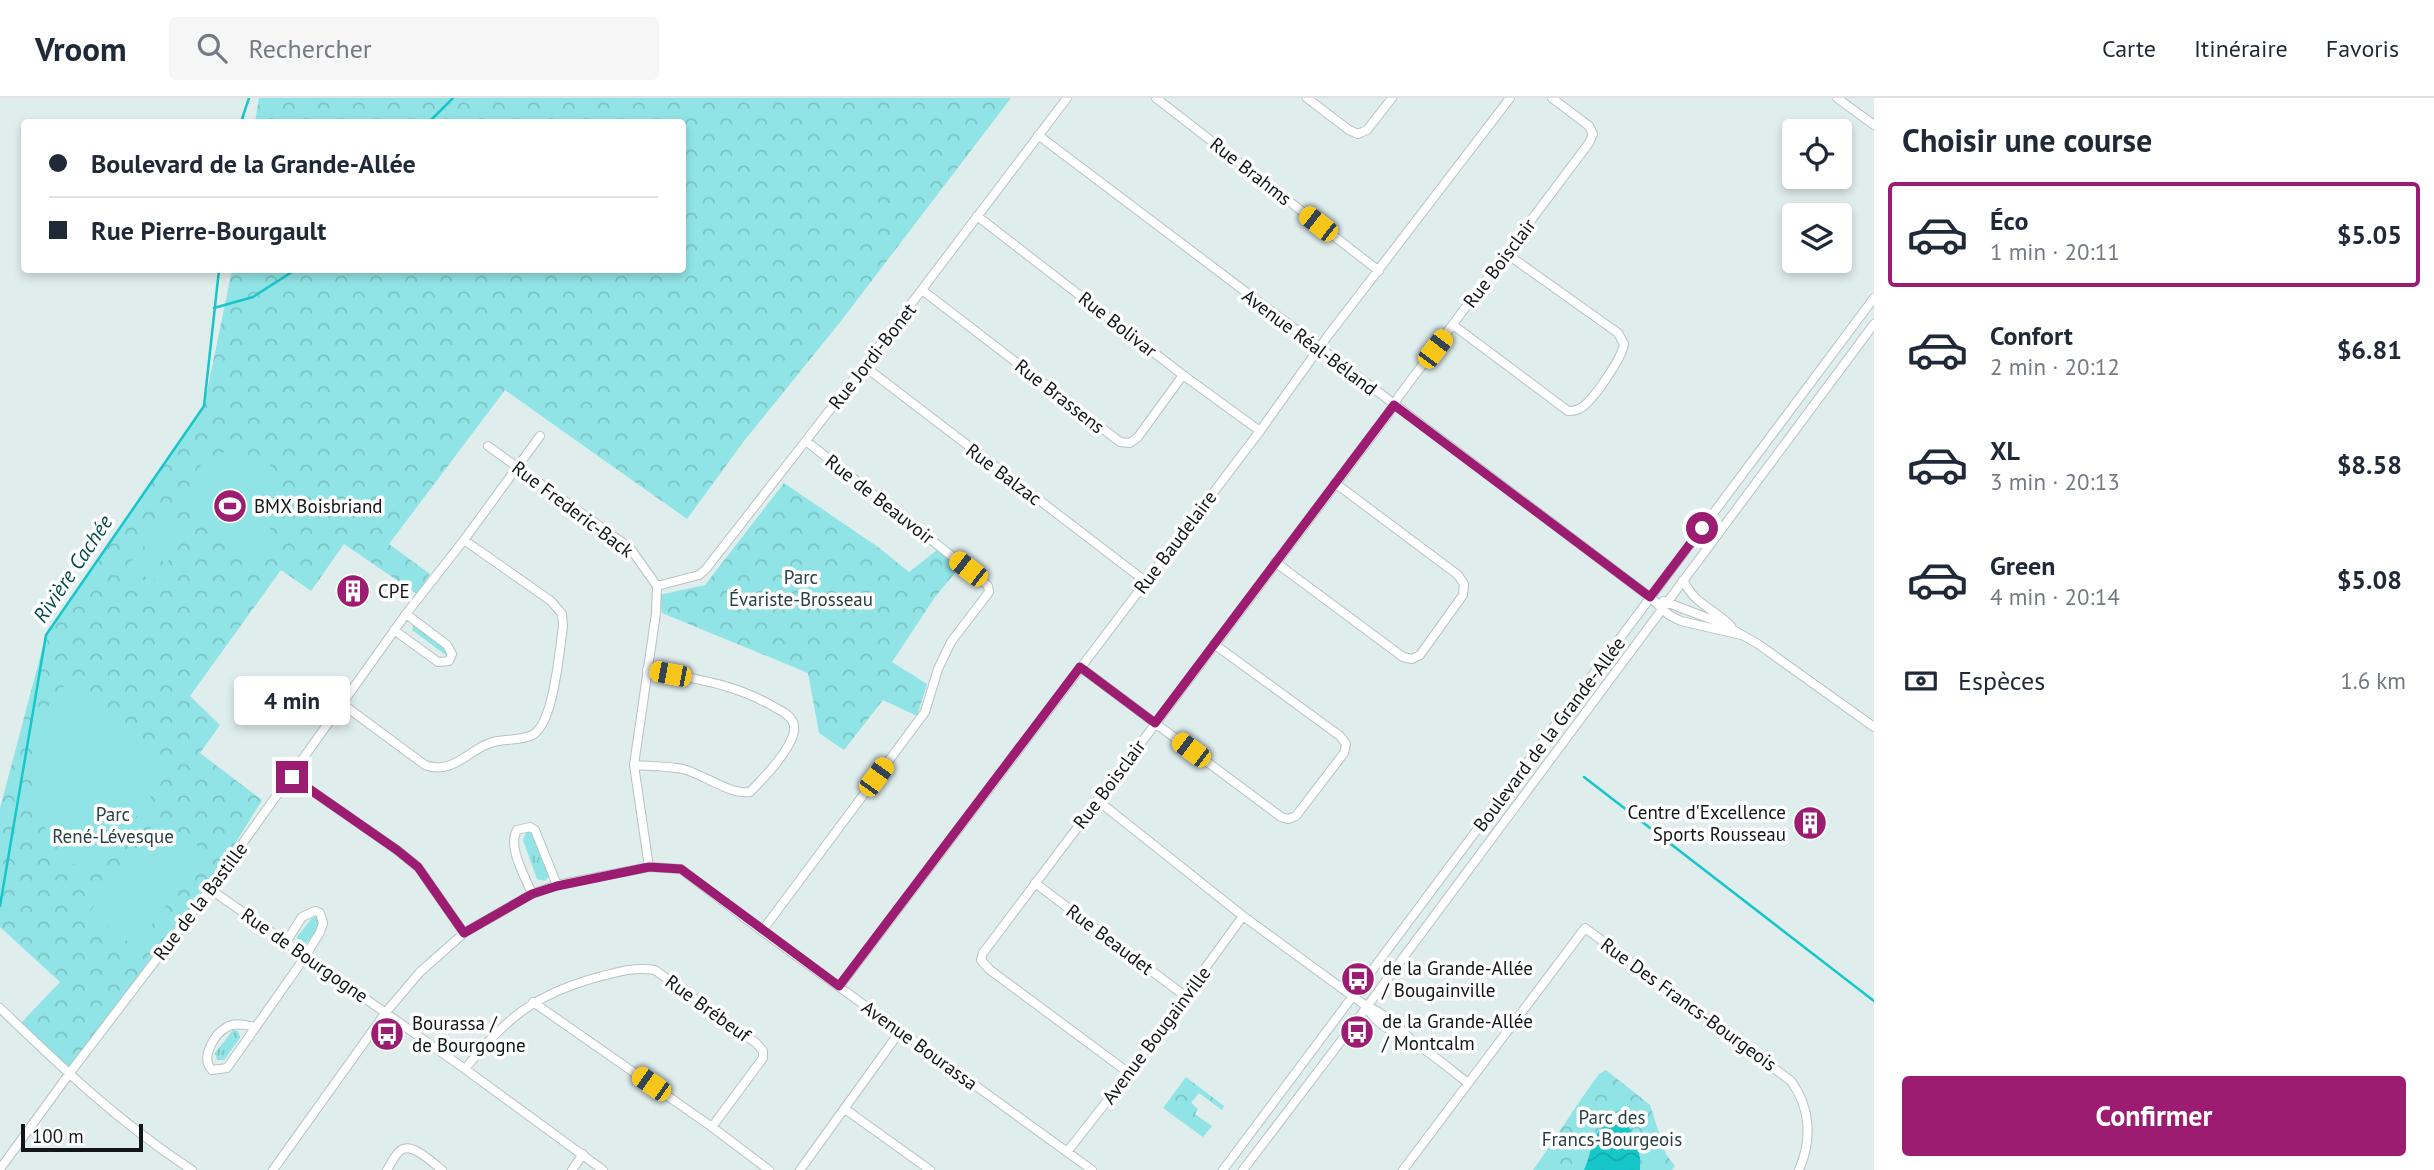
<!DOCTYPE html>
<html lang="fr">
<head>
<meta charset="utf-8">
<style>
	body { margin:0; font-family:"PT Sans",sans-serif; background:#f6f6f7; color:#1f2937; height:100vh; display:flex; flex-direction:column; font-size:26px; white-space:nowrap }
	* { box-sizing:border-box; margin:0 }
	p { font-size:23px; color:#747a83 }
	.icon { flex:none; width:38px; height:38px; fill:none; stroke:currentColor; stroke-width:2; stroke-linecap:round; stroke-linejoin:round }
	.map { position:relative; flex:1; overflow:hidden }
	.panel { display:flex; flex-direction:column; background:#fff; width:560px }
	.panel>* { flex:none }
	.banner { position:absolute; left:21px; top:21px; width:665px; height:154px; border-radius:7px; box-shadow:0 4px 10px #0003; display:grid; align-content:center; height:154px; padding:0 28px; background:#fff }
	.controls { position:absolute; left:1782px; top:21px; display:grid; gap:14px }
	.controls a { display:grid; place-items:center; width:70px; height:70px; border-radius:7px; background:#fff; box-shadow:0 4px 10px #0003; font-size:35px }
	.scale { position:absolute; left:21px; bottom:18px; width:122px; box-sizing:border-box; padding-left:7px; border:4px solid #121616; border-top:0; font-size:19px; line-height:24px; white-space:nowrap; color:#121616; -webkit-text-stroke:5px #fff; paint-order:stroke }
	.end { position:absolute; width:32px; height:32px; margin:-16px; border:9px solid #9b1c71; background:#fff; box-shadow:0 0 0 4px #fff }
	.from { border-radius:50% }
	.bubble { position:absolute; height:49px; border-radius:7px; background:#fff; box-shadow:0 4px 10px #0003; font-size:23px; font-weight:700; line-height:49px; text-align:center }
	.car { position:absolute; width:21px; height:42px; margin:-21px -10px; border-radius:9px; box-shadow:0 0 5px 2px #0007; background:linear-gradient(#f5c518 24%,#345 0 40%,#f5c518 0 76%,#345 0 86%,#f5c518 0) }
	.banner b { display:flex; align-items:center; gap:24px; height:66px; font-size:26px }
	.banner b+b { border-top:2px solid #e0e1e3 }
	.banner i { width:18px; height:18px; background:#1f2937 }
	ul { padding:0; list-style:none }
	li { display:flex; align-items:center; gap:21px; height:105px; margin:0 14px 10px; padding:0 14px; border:4px solid transparent; border-radius:7px }
	li div { flex:1 }
	li b { display:block; font-size:26px }
	li em { font-style:normal; font-weight:700 }
	li.selected { border-color:#9b1c71 }
	li>.icon { width:63px; height:63px; stroke-width:1.5 }
	h2 { padding:0 28px; font-size:32px; line-height:84px }
	.pay { display:flex; align-items:center; gap:18px; height:77px; padding:0 28px; font-size:26px }
	.pay p { margin-inline-start:auto }
	.primary-button { display:flex; gap:14px; margin-top:auto; padding:14px 28px }
	.primary-button a { flex:1; height:80px; border-radius:7px; background:#9b1c71; color:#fff; font-size:28px; font-weight:700; line-height:80px; text-align:center }
	header { display:flex; align-items:center; gap:42px; box-sizing:border-box; height:98px; padding:0 35px; background:#fff; border-bottom:2px solid #e0e1e3 }
	header strong { font-size:33px }
	nav { display:flex; gap:38px; margin-inline-start:auto; font-size:24px }
	.search { width:490px; height:63px; background:#f6f6f7; display:flex; align-items:center; gap:18px; box-sizing:border-box; padding:0 24px; border-radius:7px; color:#747a83; font-size:26px }
	main { display:flex; flex:1; min-height:0 }
	.map>svg:first-child { display:block }
	.grass { fill:url(#grass-tufts) }
	.forest { fill:url(#forest-crowns) }
	.pitch { fill:#90e4e5 }
	.water { fill:url(#water-waves) }
	.lines { fill:none; stroke-linecap:round; stroke-linejoin:round }
	.stream { stroke:#17c6c9; stroke-width:2.5 }
	.minor-casing { stroke:#b6c3c3; stroke-width:10 }
	.minor { stroke:#fff; stroke-width:8 }
	.route { stroke:#9b1c71; stroke-width:9 }
	.labels { text-anchor:middle; stroke-width:7; stroke-linejoin:round; paint-order:stroke }
	.street-label { font-size:19px; fill:#121616; stroke:#fff }
	.poi-label { font-size:19px; fill:#121616; stroke:#fff; text-anchor:start }
	.park-label { font-size:19px; fill:#284141; stroke:#fff }
	.water-label { font-size:21px; font-style:italic; fill:#034a4b; stroke:#fff }
</style>
</head>
<body>
<header>
<strong>Vroom</strong>
<div class="search"><svg class="icon" aria-label="search" viewBox="0 0 24 24"><circle cx="10" cy="10" r="6"/><path d="M15 15l6 6"/></svg>Rechercher</div>
<nav><a>Carte</a><a>Itinéraire</a><a>Favoris</a></nav>
</header>
<main>
<div class="map">
<svg width="1874" height="1072" viewBox="0 0 1874 1072">
	<defs>
		<pattern id="grass-tufts" width="24" height="20" patternUnits="userSpaceOnUse" patternTransform="scale(1.75)"><rect width="24" height="20" fill="#90e4e5"/><path d="M3 7l-1-3M5 7V3M7 7l1-3M15 17l-1-3M17 17v-4M19 17l1-3" fill="none" stroke="#7bc3c4"/></pattern>
		<pattern id="forest-crowns" width="20" height="18" patternUnits="userSpaceOnUse" patternTransform="scale(1.75)"><rect width="20" height="18" fill="#90e4e5"/><path d="M2 6a3 3 0 1 1 6 0M12 15a3 3 0 1 1 6 0" fill="none" stroke="#7bc3c4"/></pattern>
		<pattern id="water-waves" width="16" height="10" patternUnits="userSpaceOnUse" patternTransform="scale(1.75)"><rect width="16" height="10" fill="#17c6c9"/><path d="M0 5q4-4 8 0t8 0" fill="none" stroke="#14a9ac"/></pattern>
	</defs>
	<rect width="100%" height="100%" fill="#e0eded"/>
	<path class="grass" d="M413,527H417L451,552L447,558L412,532Z
		M531,733L537,734L551,776L545,783L537,781L523,742L526,734Z
		M317,819L320,828L305,847L300,846L297,839L312,820Z
		M233,932L238,933L240,940L224,962H217L215,955Z"/>
	<path class="forest" d="M259,0H1011L841,223L744,343L687,421L505,292L389,446L430,476L417,496L344,446L311,493L281,472L190,598L220,627L200,655L262,702L209,788L69,974L21,925L60,884L0,829V710L46,537L204,308L232,172H682V24H255Z
		M784,385L878,449L909,474L937,452L959,470L935,499L892,564L927,586L917,618L883,602L844,652L819,635L808,575L662,515L659,497L705,487Z
		M1606,972L1650,1007L1666,1056L1675,1068L1672,1072H1533C1556,1040 1576,1007 1599,976Z
		M1186,979L1224,1008L1222,1012L1199,995L1191,1005L1198,1011L1195,1016L1212,1028L1203,1039L1163,1010Z"/>
	<path class="pitch" d="M230,352L270,367C275,391 274,441 260,460L251,462L216,432L200,427L194,421L189,410L202,362Z
		M161,423L185,440L177,451L153,434Z
		M151,437L174,455L166,466L143,448Z
		M138,455L161,473L153,484L129,467Z
		M127,470L150,487L142,498L119,481Z
		M66,586L102,613L104,611L127,627L126,630L168,663L169,674L93,777C79,772 68,762 59,750C19,702 22,630 66,586Z
		M159,719L206,754L135,849L89,815Z"/>
	<path class="water" d="M1609,1024L1628,1028C1637,1042 1641,1056 1640,1072H1584C1592,1055 1591,1035 1609,1024Z"/>
	<g class="lines">
		<path class="stream" d="M241,24L249,0
			M429,24L453,0
			M214,210L253,199L295,172
			M1584,679L1874,903
			M0,808L46,537L204,308L219,172"/>
		<g class="minor-casing">
			<path id="minor" d="M1156,0L1379,173
				M1307,0L1349,32L1358,36L1367,32L1392,0
				M1837,0L1874,27
				M1038,37L1650,499L1669,517L1681,523L1741,537
				M977,118L1183,277L1260,333
				M922,192L1120,344L1130,345L1138,339L1183,277
				M1453,227L1568,313C1573,313 1575,313 1579,311C1592,305 1622,260 1624,246L1618,235L1507,156
				M864,268L1145,483
				M488,348L630,450L657,488L656,515L634,667L649,769
				M1275,464L1403,559L1412,561L1420,557L1463,497L1464,486L1458,477L1335,385
				M1683,482C1696,508 1712,509 1731,528
				M657,488L699,477L706,471L864,268L1067,0
				M1663,503L1721,525L1758,546L1874,629
				M394,532L438,564L449,563L452,556L447,547L406,516
				M1080,569L1281,719L1288,721L1296,718L1344,655L1346,646L1340,638L1214,546
				M341,605L425,667C448,676 463,659 483,648C499,639 515,644 530,638C554,630 559,553 563,529L562,516L551,503L464,442
				M634,667C650,668 668,668 683,671C705,677 730,697 750,694C762,682 797,646 794,628C793,619 784,614 776,610C734,585 695,581 647,572
				M292,679L397,752L418,769L464,835
				M1097,702L1243,818L1366,908C1386,916 1400,929 1414,945
				M1035,785L1185,898
				M210,791L465,971L603,1072
				M532,796C525,778 507,749 517,732L530,729L535,732L557,787
				M762,833L925,614L938,571L951,544L989,494L988,488L982,482L806,343
				M839,889L1260,333L1327,239L1510,0
				M533,904L712,1029L769,1072
				M1366,908C1376,928 1395,934 1414,945C1433,956 1451,972 1468,985
				M0,910C61,969 121,1026 192,1072
				M255,929C247,927 235,924 227,929C214,936 200,960 212,972L227,970L305,859L320,834L323,825L320,815L315,813L302,819L286,844
				M465,971C506,919 537,895 602,878C621,873 635,869 655,872L756,945L763,953V960L712,1029
				M1129,975L990,872L981,862L983,855L1387,318L1399,298L1589,45L1593,36L1589,28L1552,0
				M845,1011L930,1072
				M1067,1054L1129,975L1243,818
				M0,1071L69,976L210,791L406,516L464,442L540,338
				M273,1072L386,914L420,874L464,835L532,796L557,787L649,769L681,771L762,833L1092,1072
				M387,1072C391,1066 395,1056 401,1052C412,1044 433,1065 442,1072
				M572,1072L583,1056
				M800,1072L901,932
				M1223,1072L1874,200
				M1243,1072L1354,926L1874,226
				M1403,1072L1585,830L1791,983C1811,1010 1812,1042 1799,1072"/>
		</g>
		<use href="#minor" class="minor"/>
	</g>
	<g class="lines">
		<path class="route" d="M292,679L397,752L418,769L464,835L532,796L557,788L649,769L681,771L839,888L1080,569L1155,625L1394,307L1650,499L1702,430"/>
	</g>
	<defs>
		<g id="stadium-disc" transform="scale(1.75)"><circle r="9.5" fill="#9b1c71" stroke="#fff"/><path d="M0-5a6.5 5 0 1 0 0 10a6.5 5 0 1 0 0-10ZM-3.5-1.8h7v3.6h-7Z" fill="#fff"/></g>
		<g id="building-disc" transform="scale(1.75)"><circle r="9.5" fill="#9b1c71" stroke="#fff"/><path d="M-4-6H4V6H1V3H-1V6H-4ZM-2.5-4.3h1.7v1.8h-1.7ZM.8-4.3h1.7v1.8H.8ZM-2.5-1h1.7V.8h-1.7ZM.8-1h1.7V.8H.8Z" fill="#fff"/></g>
		<g id="bus-disc" transform="scale(1.75)"><circle r="9.5" fill="#9b1c71" stroke="#fff"/><path d="M-5-6H5V4H4V6H2V4H-2V6H-4V4H-5ZM-3.5-4V0h7V-4ZM-3.5 1.2v1.5H-2V1.2ZM2 1.2v1.5H3.5V1.2Z" fill="#fff"/></g>
	</defs>
	<g fill-rule="evenodd">
		<use href="#stadium-disc" x="230" y="408"/>
		<use href="#building-disc" x="353" y="493"/>
		<use href="#building-disc" x="1810" y="725"/>
		<use href="#bus-disc" x="1358" y="881"/>
		<use href="#bus-disc" x="1357" y="934"/>
		<use href="#bus-disc" x="387" y="936"/>
	</g>
	<g class="labels">
		<g class="street-label">
			<text transform="translate(1251 73) rotate(38)" y="7">Rue Brahms</text>
			<text transform="translate(1499 165) rotate(-53)" y="7">Rue Boisclair</text>
			<text transform="translate(1118 226) rotate(38)" y="7">Rue Bolivar</text>
			<text transform="translate(1310 244) rotate(37)" y="7">Avenue Réal-Béland</text>
			<text transform="translate(872 258) rotate(-52)" y="7">Rue Jordi-Bonet</text>
			<text transform="translate(1060 298) rotate(38)" y="7">Rue Brassens</text>
			<text transform="translate(1004 376) rotate(37)" y="7">Rue Balzac</text>
			<text transform="translate(880 401) rotate(38)" y="7">Rue de Beauvoir</text>
			<text transform="translate(573 411) rotate(37)" y="7">Rue Frederic-Back</text>
			<text transform="translate(1175 444) rotate(-53)" y="7">Rue Baudelaire</text>
			<text transform="translate(1549 636) rotate(-53)" y="7">Boulevard de la Grande-Allée</text>
			<text transform="translate(1109 686) rotate(-53)" y="7">Rue Boisclair</text>
			<text transform="translate(200 803) rotate(-53)" y="7">Rue de la Bastille</text>
			<text transform="translate(1110 841) rotate(37)" y="7">Rue Beaudet</text>
			<text transform="translate(305 857) rotate(35)" y="7">Rue de Bourgogne</text>
			<text transform="translate(1689 906) rotate(36)" y="7">Rue Des Francs-Bourgeois</text>
			<text transform="translate(708 910) rotate(36)" y="7">Rue Brébeuf</text>
			<text transform="translate(1156 937) rotate(-53)" y="7">Avenue Bougainville</text>
			<text transform="translate(920 947) rotate(36)" y="7">Avenue Bourassa</text>
		</g>
		<g class="poi-label">
			<text x="254" y="415">BMX Boisbriand</text>
			<text x="378" y="500">CPE</text>
			<text x="1786" y="721" text-anchor="end">Centre d'Excellence<tspan x="1786" dy="22">Sports Rousseau</tspan></text>
			<text x="1382" y="877">de la Grande-Allée<tspan x="1382" dy="22">/ Bougainville</tspan></text>
			<text x="1382" y="930">de la Grande-Allée<tspan x="1382" dy="22">/ Montcalm</tspan></text>
			<text x="412" y="932">Bourassa /<tspan x="412" dy="22">de Bourgogne</tspan></text>
		</g>
		<g class="park-label">
			<text x="801" y="486">Parc<tspan x="801" dy="22">Évariste-Brosseau</tspan></text>
			<text x="113" y="723">Parc<tspan x="113" dy="22">René-Lévesque</tspan></text>
			<text x="1612" y="1026">Parc des<tspan x="1612" dy="22">Francs-Bourgeois</tspan></text>
		</g>
		<g class="water-label">
			<text transform="translate(73 471) rotate(-56)" y="7">Rivière Cachée</text>
		</g>
	</g>
</svg>
<div class="controls">
<a><svg class="icon" aria-label="locate" viewBox="0 0 24 24"><circle cx="12" cy="12" r="6"/><path d="M12 2v4M12 18v4M2 12h4M18 12h4"/></svg></a>
<a><svg class="icon" aria-label="layers" viewBox="0 0 24 24"><path d="M12 4l9 5-9 5-9-5zM3 14l9 5 9-5"/></svg></a>
</div>
<div class="scale">100 m</div>
<i class="end from" style="left:1702px;top:430px"></i>
<i class="end" style="left:292px;top:679px"></i>
<div class="bubble" style="left:234px;top:578px;width:116px">4 min</div>
<i class="car" style="left:1318px;top:126px;rotate:308deg"></i>
<i class="car" style="left:1435px;top:251px;rotate:37deg"></i>
<i class="car" style="left:968px;top:471px;rotate:308deg"></i>
<i class="car" style="left:670px;top:576px;rotate:281deg"></i>
<i class="car" style="left:1191px;top:652px;rotate:307deg"></i>
<i class="car" style="left:876px;top:679px;rotate:36deg"></i>
<i class="car" style="left:651px;top:986px;rotate:305deg"></i>
<div class="banner">
<b><i class="from"></i>Boulevard de la Grande-Allée</b>
<b><i></i>Rue Pierre-Bourgault</b>
</div>
</div>
<section class="panel">
<h2>Choisir une course</h2>
<ul>
<li class="selected"><svg class="icon" aria-label="car" viewBox="0 0 24 24"><path d="M5 17H2v-5l4-1 3-4h7l3 4 3 1v5h-3M9 17h6M6 11h13"/><circle cx="7" cy="17" r="2"/><circle cx="17" cy="17" r="2"/></svg><div><b>Éco</b><p>1 min · 20:11</p></div><em>$5.05</em></li>
<li><svg class="icon" aria-label="car" viewBox="0 0 24 24"><path d="M5 17H2v-5l4-1 3-4h7l3 4 3 1v5h-3M9 17h6M6 11h13"/><circle cx="7" cy="17" r="2"/><circle cx="17" cy="17" r="2"/></svg><div><b>Confort</b><p>2 min · 20:12</p></div><em>$6.81</em></li>
<li><svg class="icon" aria-label="car" viewBox="0 0 24 24"><path d="M5 17H2v-5l4-1 3-4h7l3 4 3 1v5h-3M9 17h6M6 11h13"/><circle cx="7" cy="17" r="2"/><circle cx="17" cy="17" r="2"/></svg><div><b>XL</b><p>3 min · 20:13</p></div><em>$8.58</em></li>
<li><svg class="icon" aria-label="car" viewBox="0 0 24 24"><path d="M5 17H2v-5l4-1 3-4h7l3 4 3 1v5h-3M9 17h6M6 11h13"/><circle cx="7" cy="17" r="2"/><circle cx="17" cy="17" r="2"/></svg><div><b>Green</b><p>4 min · 20:14</p></div><em>$5.08</em></li>
</ul>
<div class="pay"><svg class="icon" aria-label="cash" viewBox="0 0 24 24"><path d="M3 7h18v10H3z"/><circle cx="12" cy="12" r="2"/></svg>Espèces<p>1.6 km</p></div>
<div class="primary-button"><a>Confirmer</a></div>
</section>
</main>
</body>
</html>
